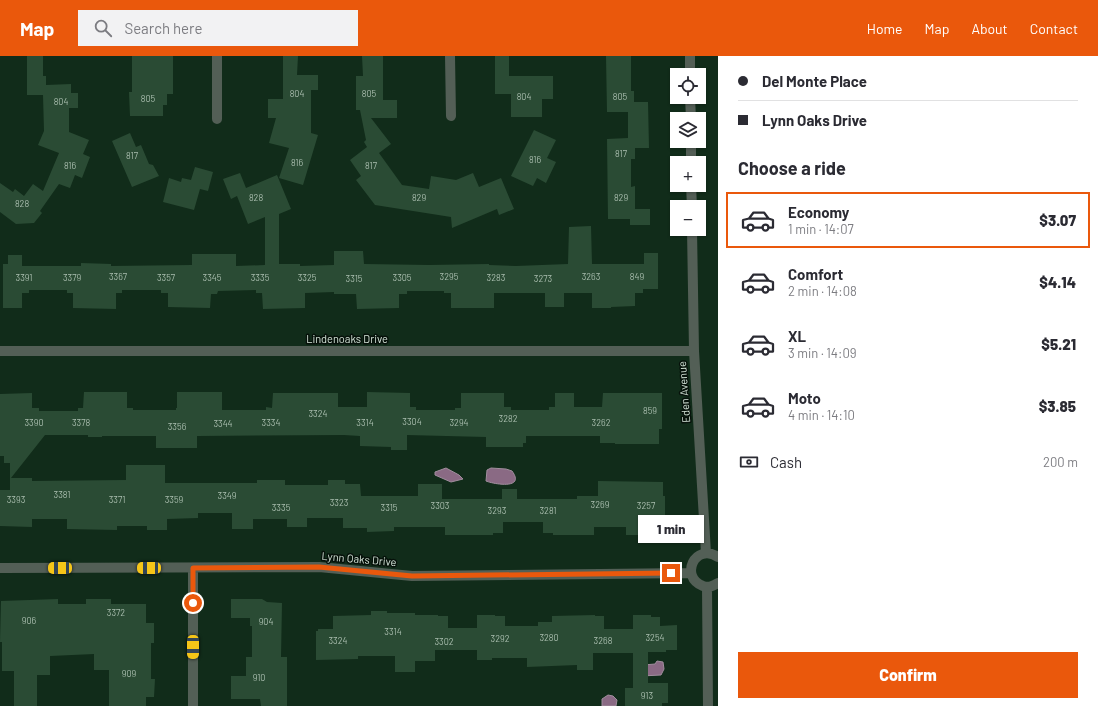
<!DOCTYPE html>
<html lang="en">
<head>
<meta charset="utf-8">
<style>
	body { margin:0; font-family:Barlow,sans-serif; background:#f2f2f3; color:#2b2b33; height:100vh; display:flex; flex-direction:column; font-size:15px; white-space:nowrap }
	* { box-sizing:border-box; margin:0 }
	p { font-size:13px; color:#7c7c81 }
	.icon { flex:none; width:22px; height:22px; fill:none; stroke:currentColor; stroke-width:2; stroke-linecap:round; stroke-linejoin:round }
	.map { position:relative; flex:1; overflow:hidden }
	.details { display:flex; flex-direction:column; background:#fff; width:380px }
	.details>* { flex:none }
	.guide { display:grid; align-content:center; height:88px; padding:0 20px; background:#fff }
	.controls { position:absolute; left:670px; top:12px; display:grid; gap:8px }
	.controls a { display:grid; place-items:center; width:36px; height:36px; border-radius:0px; background:#fff; box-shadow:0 1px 3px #0004; font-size:20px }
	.end { position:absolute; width:18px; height:18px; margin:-9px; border:5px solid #ea580c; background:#fff; box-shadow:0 0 0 2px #fff }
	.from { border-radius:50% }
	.bubble { position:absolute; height:28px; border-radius:0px; background:#fff; box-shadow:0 1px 3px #0004; font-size:13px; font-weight:800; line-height:28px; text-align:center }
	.car { position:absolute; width:12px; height:24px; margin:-12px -6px; border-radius:5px; box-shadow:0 0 3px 1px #0007; background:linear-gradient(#f5c518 24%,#345 0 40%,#f5c518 0 76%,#345 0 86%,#f5c518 0) }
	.guide b { display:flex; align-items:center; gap:14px; height:38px; font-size:15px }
	.guide b+b { border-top:1px solid #e1e1e2 }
	.guide i { width:10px; height:10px; background:#2b2b33 }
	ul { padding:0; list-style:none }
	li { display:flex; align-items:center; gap:12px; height:56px; margin:0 8px 6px; padding:0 12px; border:2px solid transparent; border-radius:0px }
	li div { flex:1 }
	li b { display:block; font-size:15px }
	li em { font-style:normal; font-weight:800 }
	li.selected { border-color:#ea580c }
	li>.icon { width:36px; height:36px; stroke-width:1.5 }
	h2 { padding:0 20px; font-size:18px; line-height:48px }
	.pay { display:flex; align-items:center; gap:10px; height:44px; padding:0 20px; font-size:15px }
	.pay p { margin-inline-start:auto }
	.cta { display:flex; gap:8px; margin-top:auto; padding:8px 20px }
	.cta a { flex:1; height:46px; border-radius:0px; background:#ea580c; color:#fff; font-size:16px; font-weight:800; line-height:46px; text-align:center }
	header { display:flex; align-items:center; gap:24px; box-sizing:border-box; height:56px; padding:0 20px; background:#ea580c; color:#fff }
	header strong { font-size:19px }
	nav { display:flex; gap:22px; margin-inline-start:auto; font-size:14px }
	.search { width:280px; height:36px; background:#f2f2f3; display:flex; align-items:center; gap:10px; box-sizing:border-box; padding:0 14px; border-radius:0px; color:#7c7c81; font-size:15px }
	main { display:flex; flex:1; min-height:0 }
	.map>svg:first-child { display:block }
	.water { fill:#8a6a84; stroke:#a08e9d }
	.building { fill:#2a4b34 }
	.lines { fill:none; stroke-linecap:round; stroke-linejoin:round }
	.minor { stroke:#535f56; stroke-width:10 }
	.route { stroke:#ea580c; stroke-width:5 }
	.labels { text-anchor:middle; stroke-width:3; stroke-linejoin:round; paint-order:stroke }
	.number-label { font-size:9px; fill:#a9bdae }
	.street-label { font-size:11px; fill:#d3e3d7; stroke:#06110a }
</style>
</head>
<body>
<header>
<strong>Map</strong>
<div class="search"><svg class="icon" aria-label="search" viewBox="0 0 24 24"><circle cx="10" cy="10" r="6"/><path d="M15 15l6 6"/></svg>Search here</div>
<nav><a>Home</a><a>Map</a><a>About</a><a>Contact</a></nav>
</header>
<main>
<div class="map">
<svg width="718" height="650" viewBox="0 0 718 650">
	<rect width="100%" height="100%" fill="#112c1a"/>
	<path class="water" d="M446,412L459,419L463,423L451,426L435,419V416Z
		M491,412L506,413L512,415C526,434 493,428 486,425L487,414Z
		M657,605L663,606L664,613L661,619L641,620L643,609L655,608Z
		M608,639L613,640L617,644L616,650H602V643Z"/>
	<path class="building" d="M27,0H43V20H46V29L71,28V37H78V52H69V76L89,84L83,98L90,101L82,122L75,119L70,132L59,128L40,155L42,157L34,167L16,168L0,156V127L13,136L15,133L24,140L33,128L43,135L59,97L38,89L44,75L43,39H27Z
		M132,0H173V38H167V49H163V60H130L129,36H132Z
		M283,0H298L297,19H318V34H311V77L318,79L303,129L279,122L289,92L269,87L276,62H268V43H283Z
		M362,0H383V44H397V62H371L391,88L379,97L402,129L429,133L431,120L456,124L473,117L479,131L501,122L514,153L499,159L497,153L452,172L451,161L375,149L356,124L361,120L350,104L367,91L364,86L366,84L360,54H356V20H363Z
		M495,0H509V20H553V43H542V61H511V38H495Z
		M606,0H631V35H634V46H648L649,92H635V103H631V131L635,130V153H650V169H630V163H608L607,83L628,82V56H607Z
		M534,74L556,84L547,102L556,106L546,127L537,122L533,130L511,120Z
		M130,77L136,91L141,89L149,108L153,109L159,120L132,131L112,85Z
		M195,111L213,116L208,135L200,133L194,154L163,146L169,122L181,126L182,122L191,124Z
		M240,117L246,132L277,119L291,153L279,158V208H300V210L334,209V195H363L364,208L429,209L489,208V209L516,210L568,208L569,171L591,170L592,208H644V197H658V233H643V237H635V250L611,251V252H592V237H564V251H545V237H494V252H451V237H444V235H407V238H399V252L357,253L356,238H334V236L305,237V252L263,253L262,237H256V234L218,235L217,238H211L210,252L168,251V237H161V234H122V237H116V253L73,252V237H67V234H29V237H22V252H3V208H8V199H22V210H81V207L111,208V210L192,209V198H236V210L265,209V161L248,168L237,140L231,143L223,123Z
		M84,336H127V352H133V354H176V352H177V336H222V354H266V351L272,352L273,337H338V351H367V336L410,337V351H416V354H455V352H461V337H504V351H511V354H549V351H555V337H574V351H602L603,337H662V373H659V388H615V387H600V380H526V387H523V391H486V381L407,379V394H391V391L360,390V380L344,379L197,380V392H156V380H102V381H88V379H45L11,422H32V425L126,424V409H165V427H257V424H285V429H328V424H345V428H360L361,440H418V428H442V443H502V433H517V443H577V440H598V425L663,426V440H665V467H647V479H626V471H594V479H553V477H543V466H503V477H493V479H445V471H394V475L367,476V472H343V462H307V471H287V463H253V473H232V457H198V462L167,463V474H147V470H117V474L67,473V463H32V471L0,470V434H10V407H4V400H0V338L32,337V352H39V355H78V352H83Z
		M58,543V548H86V543H111V548H146V567H154V587H151V623H155L154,641H146V650H109V614H94V598L50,600V619H37V650H14V615H2V586H0L1,545Z
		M231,543H262L267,546L282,547L281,601H287V650H261L260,643H231V620H246V601H252V570H250V562H231Z
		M371,555H387V557H415V559H438V560H448V572H477V559H495V560H505V570H538V566H552V560L595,559V560H604V573H633V559H651V561H660V570L677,569V594H666V596H648V627H668V647H662V650H625V632H633V597H593V614H577V609L527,611V602H492V604H477V594H435V605H415V616H395V600H358V603L316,604V575H318V573H333V560L371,559Z"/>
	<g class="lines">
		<path class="minor" d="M217,0V63
			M450,0L451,60
			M690,0V19
			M690,41L691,63
			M691,85V107
			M691,129L692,151
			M692,173L694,295L706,497
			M0,295H694
			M718,501C695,486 679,521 703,530C709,532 713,530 718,527
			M0,512L319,511L412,520L691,517
			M707,531L708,650
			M193,650V513"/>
	</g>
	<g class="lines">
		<path class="route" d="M193,547V512L319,511L412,520L671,517"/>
	</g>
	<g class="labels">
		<g class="number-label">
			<text x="297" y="41">804</text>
			<text x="369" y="41">805</text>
			<text x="524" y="44">804</text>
			<text x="620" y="44">805</text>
			<text x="148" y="46">805</text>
			<text x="61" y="49">804</text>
			<text x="621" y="101">817</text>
			<text x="132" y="103">817</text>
			<text x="535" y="107">816</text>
			<text x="297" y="110">816</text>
			<text x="70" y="113">816</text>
			<text x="371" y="113">817</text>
			<text x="256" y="145">828</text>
			<text x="419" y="145">829</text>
			<text x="621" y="145">829</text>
			<text x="22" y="151">828</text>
			<text x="118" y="224">3367</text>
			<text x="449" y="224">3295</text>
			<text x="591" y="224">3263</text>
			<text x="637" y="224">849</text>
			<text x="24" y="225">3391</text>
			<text x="72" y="225">3379</text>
			<text x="166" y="225">3357</text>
			<text x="212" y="225">3345</text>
			<text x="260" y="225">3335</text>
			<text x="307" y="225">3325</text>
			<text x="402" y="225">3305</text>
			<text x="496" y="225">3283</text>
			<text x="354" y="226">3315</text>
			<text x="543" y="226">3273</text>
			<text x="650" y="358">859</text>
			<text x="318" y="361">3324</text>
			<text x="508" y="366">3282</text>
			<text x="412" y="369">3304</text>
			<text x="34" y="370">3390</text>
			<text x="81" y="370">3378</text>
			<text x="271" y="370">3334</text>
			<text x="365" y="370">3314</text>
			<text x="459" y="370">3294</text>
			<text x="601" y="370">3262</text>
			<text x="223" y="371">3344</text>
			<text x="177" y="374">3356</text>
			<text x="62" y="442">3381</text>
			<text x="227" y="443">3349</text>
			<text x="16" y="447">3393</text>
			<text x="117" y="447">3371</text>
			<text x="174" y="447">3359</text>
			<text x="339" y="450">3323</text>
			<text x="600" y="452">3269</text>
			<text x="440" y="453">3303</text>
			<text x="646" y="453">3257</text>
			<text x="281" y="455">3335</text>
			<text x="389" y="455">3315</text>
			<text x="497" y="458">3293</text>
			<text x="548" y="458">3281</text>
			<text x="116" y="560">3372</text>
			<text x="29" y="568">906</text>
			<text x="266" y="569">904</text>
			<text x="393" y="579">3314</text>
			<text x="549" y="585">3280</text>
			<text x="655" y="585">3254</text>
			<text x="500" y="586">3292</text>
			<text x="338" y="588">3324</text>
			<text x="603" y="588">3268</text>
			<text x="444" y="589">3302</text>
			<text x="129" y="621">909</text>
			<text x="259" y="625">910</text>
			<text x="647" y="643">913</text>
		</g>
		<g class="street-label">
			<text x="347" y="287">Lindenoaks Drive</text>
			<text transform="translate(684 336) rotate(-94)" y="4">Eden Avenue</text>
			<text transform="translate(359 503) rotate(5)" y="4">Lynn Oaks Drive</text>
		</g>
	</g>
</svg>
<div class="controls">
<a><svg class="icon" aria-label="locate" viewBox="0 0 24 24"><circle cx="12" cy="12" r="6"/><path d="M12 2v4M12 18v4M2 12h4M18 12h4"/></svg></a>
<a><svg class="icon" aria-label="layers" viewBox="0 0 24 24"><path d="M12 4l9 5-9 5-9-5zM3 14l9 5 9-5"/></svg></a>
<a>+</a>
<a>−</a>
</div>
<i class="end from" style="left:193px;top:547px"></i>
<i class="end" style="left:671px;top:517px"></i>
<div class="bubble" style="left:638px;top:459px;width:66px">1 min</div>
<i class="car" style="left:60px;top:512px;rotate:270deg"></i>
<i class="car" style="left:149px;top:512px;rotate:270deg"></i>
<i class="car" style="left:193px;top:591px;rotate:180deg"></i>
</div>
<section class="details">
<div class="guide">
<b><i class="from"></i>Del Monte Place</b>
<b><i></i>Lynn Oaks Drive</b>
</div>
<h2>Choose a ride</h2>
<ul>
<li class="selected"><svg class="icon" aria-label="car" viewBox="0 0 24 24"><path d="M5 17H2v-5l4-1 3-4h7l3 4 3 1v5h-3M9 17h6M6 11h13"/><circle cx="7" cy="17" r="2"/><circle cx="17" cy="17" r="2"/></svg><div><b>Economy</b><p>1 min · 14:07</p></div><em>$3.07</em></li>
<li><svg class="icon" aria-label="car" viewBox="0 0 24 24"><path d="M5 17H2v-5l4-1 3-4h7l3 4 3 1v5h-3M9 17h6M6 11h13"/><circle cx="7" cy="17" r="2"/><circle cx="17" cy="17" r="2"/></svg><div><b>Comfort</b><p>2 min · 14:08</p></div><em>$4.14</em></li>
<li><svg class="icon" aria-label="car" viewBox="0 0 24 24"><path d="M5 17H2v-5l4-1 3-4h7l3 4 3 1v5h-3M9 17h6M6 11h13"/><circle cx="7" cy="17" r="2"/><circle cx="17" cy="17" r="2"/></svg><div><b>XL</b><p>3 min · 14:09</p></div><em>$5.21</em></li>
<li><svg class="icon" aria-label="car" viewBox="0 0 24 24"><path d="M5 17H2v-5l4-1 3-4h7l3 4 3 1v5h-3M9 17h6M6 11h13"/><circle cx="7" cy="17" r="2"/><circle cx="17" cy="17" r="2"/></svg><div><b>Moto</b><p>4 min · 14:10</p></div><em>$3.85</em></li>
</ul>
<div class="pay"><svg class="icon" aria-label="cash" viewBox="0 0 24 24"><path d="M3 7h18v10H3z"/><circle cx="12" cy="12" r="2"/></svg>Cash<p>200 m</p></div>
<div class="cta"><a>Confirm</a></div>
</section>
</main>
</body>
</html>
